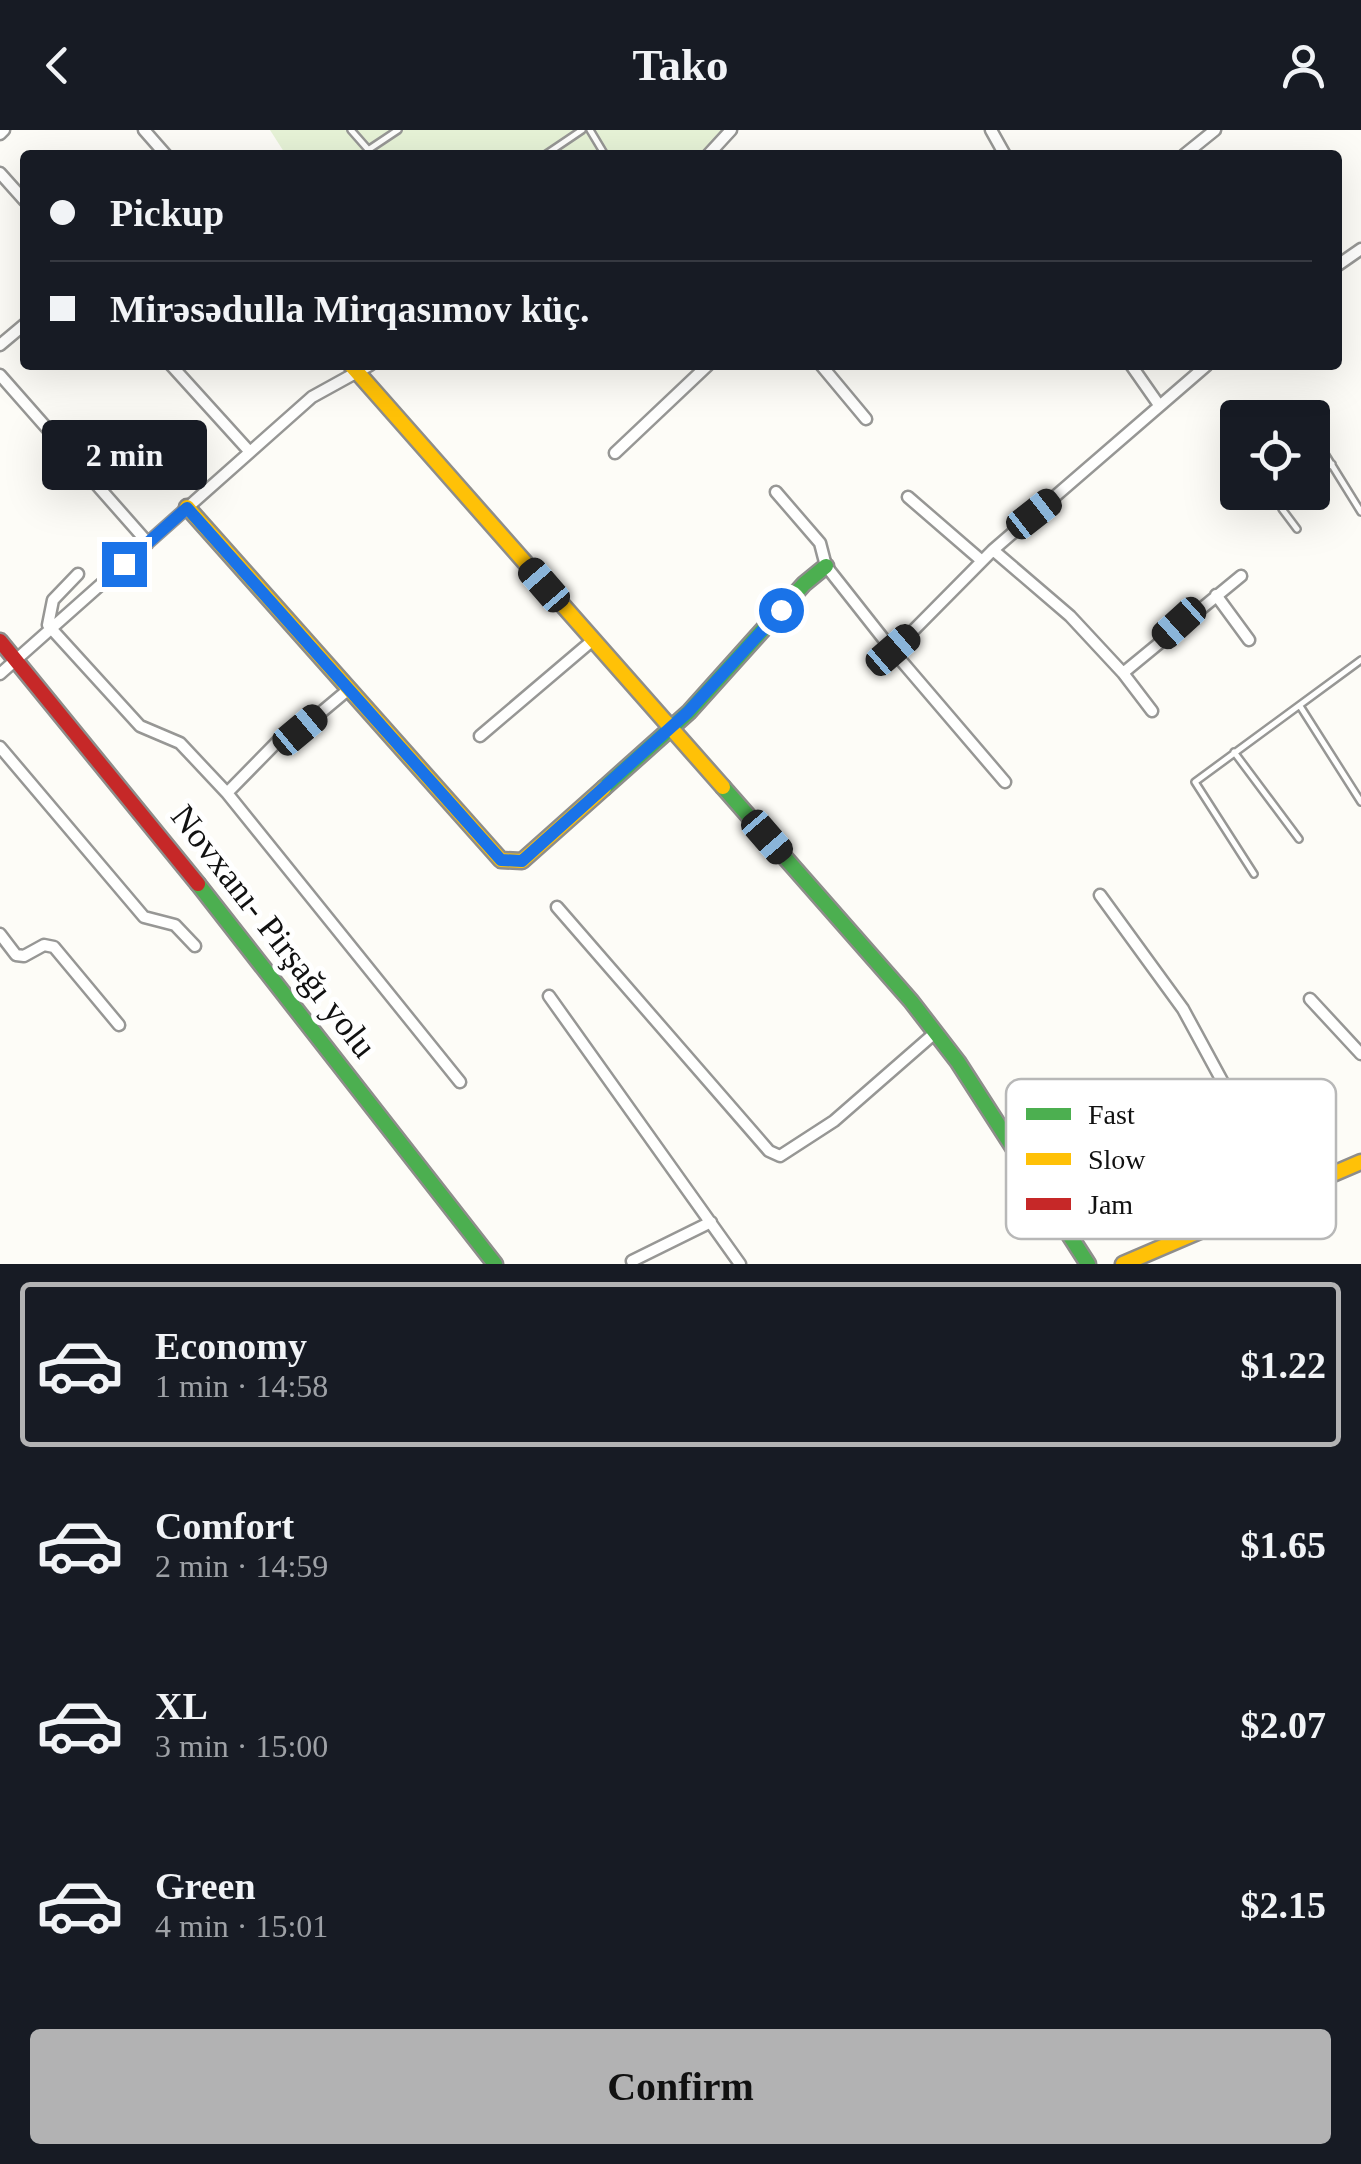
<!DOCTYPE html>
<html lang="en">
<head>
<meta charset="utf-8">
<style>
	body { margin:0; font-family:Georgia,serif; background:#20242c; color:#f1f3f6; height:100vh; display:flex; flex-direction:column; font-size:38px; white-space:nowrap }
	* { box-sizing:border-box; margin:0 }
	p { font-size:32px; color:#9ea1a6 }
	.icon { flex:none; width:55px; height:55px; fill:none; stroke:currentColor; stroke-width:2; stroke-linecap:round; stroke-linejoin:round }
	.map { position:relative; height:1134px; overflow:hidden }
	.drawer { display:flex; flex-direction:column; background:#171b24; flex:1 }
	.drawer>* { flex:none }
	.banner { position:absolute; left:20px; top:20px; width:1322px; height:220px; border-radius:10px; box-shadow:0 10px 40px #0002; display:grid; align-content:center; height:220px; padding:0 30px; background:#171b24 }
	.fabs { position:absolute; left:1220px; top:270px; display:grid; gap:20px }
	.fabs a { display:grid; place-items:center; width:110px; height:110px; border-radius:10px; background:#171b24; box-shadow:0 10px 40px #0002; font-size:50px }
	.end { position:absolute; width:45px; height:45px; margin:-22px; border:12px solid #1a73e8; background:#fff; box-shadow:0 0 0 5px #fff }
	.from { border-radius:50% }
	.bubble { position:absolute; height:70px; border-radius:10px; background:#171b24; box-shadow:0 10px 40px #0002; font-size:32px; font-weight:800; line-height:70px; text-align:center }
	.car { position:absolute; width:30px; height:60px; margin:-30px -15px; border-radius:12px; box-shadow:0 0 8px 2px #0007; background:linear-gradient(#222 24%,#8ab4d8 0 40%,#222 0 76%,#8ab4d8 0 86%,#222 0) }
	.banner b { display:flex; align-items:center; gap:35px; height:95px; font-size:38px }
	.banner b+b { border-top:2px solid #363941 }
	.banner i { width:25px; height:25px; background:#f1f3f6 }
	ul { padding:18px 0 0; list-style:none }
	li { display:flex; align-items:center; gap:30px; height:165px; margin:0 20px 15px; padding:0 10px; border:5px solid transparent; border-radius:10px }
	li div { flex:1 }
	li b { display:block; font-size:38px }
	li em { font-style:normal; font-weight:800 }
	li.on { border-color:#b2b2b3 }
	li>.icon { width:90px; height:90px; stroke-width:1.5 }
	.action { display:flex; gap:20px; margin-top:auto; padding:20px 30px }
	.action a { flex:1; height:115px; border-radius:10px; background:#b2b2b3; color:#111; font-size:40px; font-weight:800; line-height:115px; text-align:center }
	header { display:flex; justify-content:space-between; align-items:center; height:130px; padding:0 30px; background:#171b24; font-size:45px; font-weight:800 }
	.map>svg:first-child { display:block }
	.park { fill:#e7f3d7 }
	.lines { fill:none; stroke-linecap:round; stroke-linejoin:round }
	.lane-casing { stroke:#979795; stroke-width:10 }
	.street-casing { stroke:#979795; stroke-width:15 }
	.fast-casing { stroke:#8e8d8b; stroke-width:19 }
	.slow-casing { stroke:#8e8d8b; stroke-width:19 }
	.jam-casing { stroke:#8e8d8b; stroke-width:19 }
	.lane { stroke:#fffffe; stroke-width:5 }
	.street { stroke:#fffffe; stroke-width:10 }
	.fast { stroke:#4caf50; stroke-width:14 }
	.slow { stroke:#ffc107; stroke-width:14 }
	.jam { stroke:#c62828; stroke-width:14 }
	.route { stroke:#1a73e8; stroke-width:12 }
	.labels { text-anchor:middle; stroke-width:10; stroke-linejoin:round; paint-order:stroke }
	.street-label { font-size:35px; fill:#111; stroke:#fff }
	.key { fill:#fff; stroke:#b8b8b8; stroke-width:2.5 }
	.key-label { font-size:28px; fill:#111 }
</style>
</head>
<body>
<header><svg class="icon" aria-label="back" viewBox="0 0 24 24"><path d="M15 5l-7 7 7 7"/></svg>Tako<svg class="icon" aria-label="person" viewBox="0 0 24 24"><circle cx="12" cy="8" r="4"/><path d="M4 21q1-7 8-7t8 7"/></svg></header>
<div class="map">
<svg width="1361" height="1134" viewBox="0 0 1361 1134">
	<rect width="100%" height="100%" fill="#fdfcf7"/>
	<path class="park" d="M270,0H723L701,25H286Z"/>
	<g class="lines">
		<g class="lane-casing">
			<path id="lane" d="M351,0L373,25
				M590,0L605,25
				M368,20L398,0
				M545,25L582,0
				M1312,303L1361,382
				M1312,348L1332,334
				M1292,362L1284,368L1282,379L1297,399
				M1300,576L1361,672
				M1234,622L1299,709
				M1254,744L1195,652L1361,530"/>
		</g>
		<g class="street-casing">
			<path id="street" d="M144,0L166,25
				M991,0L1005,25
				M0,4L4,0
				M708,25L731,0
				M1184,25L1215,0
				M0,43L25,71
				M1338,135L1361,119
				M0,215L25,194
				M171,235L249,321
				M821,235L866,289
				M1131,235L1159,275
				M0,245L148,413
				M615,323L708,235
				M776,362L820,413L826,436L893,521L1005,652
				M908,367L982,431
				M993,420L1070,486L1123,543L1241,446
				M78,444L53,470L48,495L140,596L180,613L227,663L460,952
				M1216,465L1249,510
				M893,521L993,420L1207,235
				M1123,543L1152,581
				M0,544L312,267L370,235
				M300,600L349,559
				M480,606L593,510
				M0,617L144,787L175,795L195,816
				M227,663L278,611
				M1100,765L1183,879L1284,1065
				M557,777L769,1021L780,1026L834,991L936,902
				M0,804L16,825L24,826L44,815L54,817L119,895
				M549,866L740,1134
				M1310,869L1361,924
				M632,1131L711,1092"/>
		</g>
		<g class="fast-casing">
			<path id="fast" d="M723,657L911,871L958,932L1088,1134
				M604,658L689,582L804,454L826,436
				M198,754L495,1134"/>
		</g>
		<g class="slow-casing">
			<path id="slow" d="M351,235L723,657
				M187,377L501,730L522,731L604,658
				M1123,1134L1361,1032"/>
		</g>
		<g class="jam-casing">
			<path id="jam" d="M0,511L198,754"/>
		</g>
		<use href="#lane" class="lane"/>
		<use href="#street" class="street"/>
		<use href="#fast" class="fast"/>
		<use href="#slow" class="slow"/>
		<use href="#jam" class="jam"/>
	</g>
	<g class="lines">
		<path class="route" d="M124,434L187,378L501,730L522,731L688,582L781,480"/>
	</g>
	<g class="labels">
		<g class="street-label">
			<text transform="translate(274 801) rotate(52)" y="12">Novxanı- Pirşağı yolu</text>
		</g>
	</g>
	<rect x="1006" y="949" width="330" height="160" rx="15" class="key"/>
	<rect x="1026" y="978" width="45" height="12" fill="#4caf50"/>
	<rect x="1026" y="1023" width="45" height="12" fill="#ffc107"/>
	<rect x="1026" y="1068" width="45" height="12" fill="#c62828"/>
	<g class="key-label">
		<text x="1088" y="994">Fast</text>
		<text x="1088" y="1039">Slow</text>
		<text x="1088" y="1084">Jam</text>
	</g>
</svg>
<div class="fabs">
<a><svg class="icon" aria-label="locate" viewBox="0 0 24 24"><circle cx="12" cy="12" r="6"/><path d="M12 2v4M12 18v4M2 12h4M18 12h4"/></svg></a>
</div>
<i class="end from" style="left:781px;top:480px"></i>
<i class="end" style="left:124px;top:434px"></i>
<div class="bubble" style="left:42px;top:290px;width:165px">2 min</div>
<i class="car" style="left:1034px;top:384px;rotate:52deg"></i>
<i class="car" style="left:544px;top:455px;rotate:319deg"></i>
<i class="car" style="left:1179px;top:493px;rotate:228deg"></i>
<i class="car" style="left:893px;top:520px;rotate:49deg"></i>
<i class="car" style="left:300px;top:600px;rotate:50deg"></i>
<i class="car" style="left:767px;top:707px;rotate:139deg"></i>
<div class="banner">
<b><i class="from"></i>Pickup</b>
<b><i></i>Mirəsədulla Mirqasımov küç.</b>
</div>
</div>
<section class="drawer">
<ul>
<li class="on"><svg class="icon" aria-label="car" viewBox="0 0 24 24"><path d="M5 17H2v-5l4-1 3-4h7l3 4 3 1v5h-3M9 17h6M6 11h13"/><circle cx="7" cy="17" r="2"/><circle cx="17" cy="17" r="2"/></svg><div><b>Economy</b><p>1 min · 14:58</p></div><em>$1.22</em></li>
<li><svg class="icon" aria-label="car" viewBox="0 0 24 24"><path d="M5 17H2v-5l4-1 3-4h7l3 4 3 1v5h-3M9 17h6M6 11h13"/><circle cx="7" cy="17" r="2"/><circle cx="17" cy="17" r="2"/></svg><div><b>Comfort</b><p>2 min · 14:59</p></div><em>$1.65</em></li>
<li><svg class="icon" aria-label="car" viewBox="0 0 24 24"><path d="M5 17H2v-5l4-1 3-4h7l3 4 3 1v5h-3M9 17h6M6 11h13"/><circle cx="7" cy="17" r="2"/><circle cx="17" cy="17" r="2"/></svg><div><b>XL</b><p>3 min · 15:00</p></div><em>$2.07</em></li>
<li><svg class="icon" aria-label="car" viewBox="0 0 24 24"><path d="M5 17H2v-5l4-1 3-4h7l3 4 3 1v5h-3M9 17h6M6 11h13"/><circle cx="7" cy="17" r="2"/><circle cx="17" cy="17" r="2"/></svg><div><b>Green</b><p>4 min · 15:01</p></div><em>$2.15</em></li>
</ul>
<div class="action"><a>Confirm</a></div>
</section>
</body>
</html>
